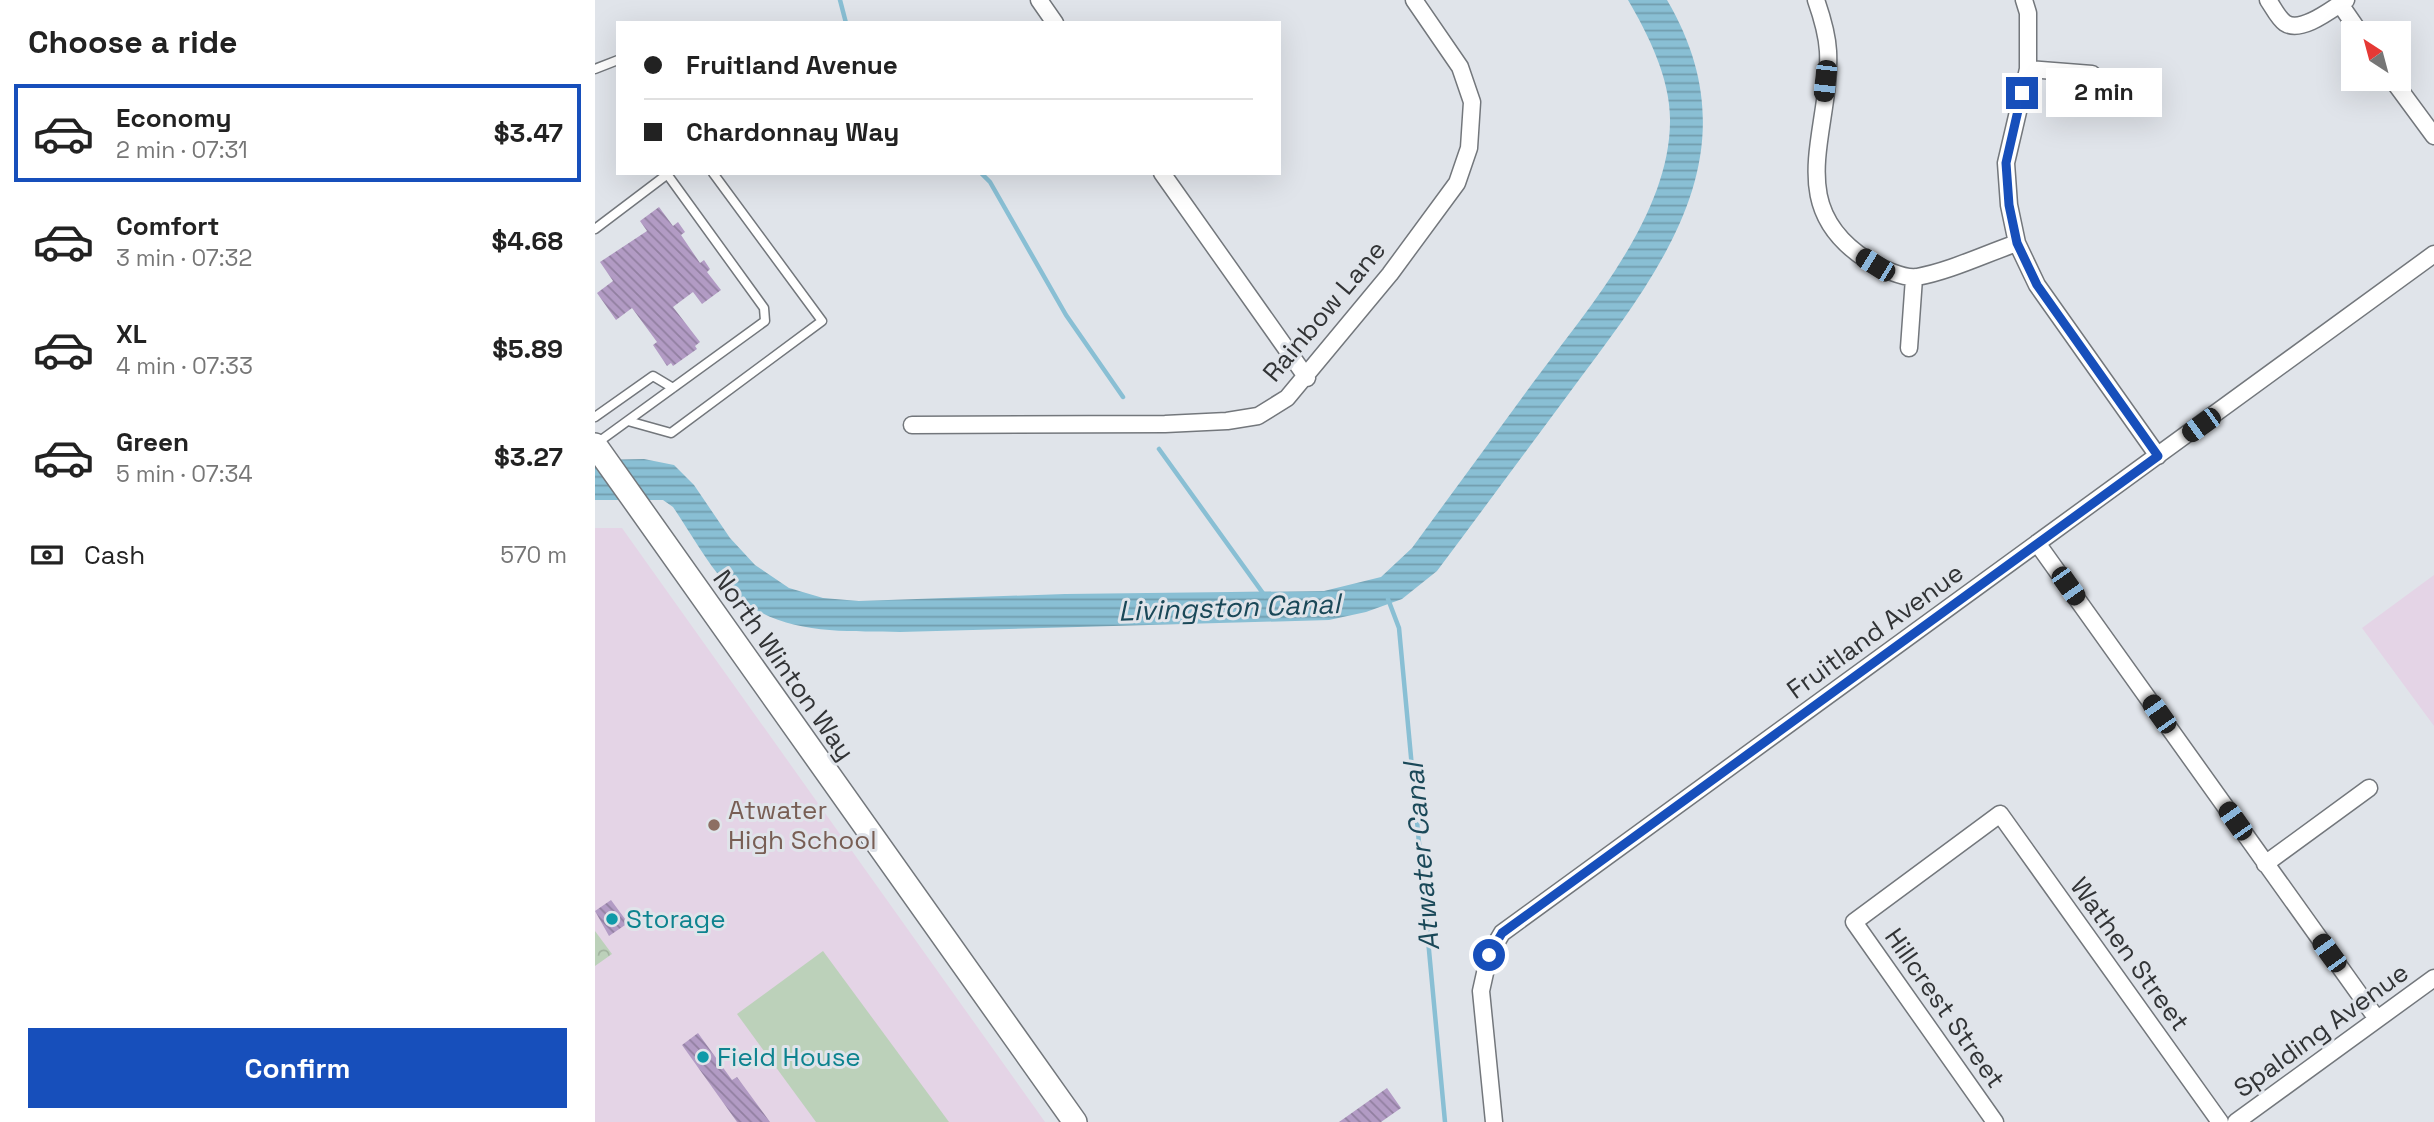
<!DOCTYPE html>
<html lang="en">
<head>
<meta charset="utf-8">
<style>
	body { margin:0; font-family:"Space Grotesk",sans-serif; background:#f6f6f6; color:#222; height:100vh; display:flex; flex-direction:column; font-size:26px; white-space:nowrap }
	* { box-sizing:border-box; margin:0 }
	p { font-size:23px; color:#767676 }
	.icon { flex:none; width:38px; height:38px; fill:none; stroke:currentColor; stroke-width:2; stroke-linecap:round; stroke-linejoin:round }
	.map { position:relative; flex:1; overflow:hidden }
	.sheet { display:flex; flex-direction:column; background:#fff; width:595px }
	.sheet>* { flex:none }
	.hud { position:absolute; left:21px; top:21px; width:665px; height:154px; border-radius:0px; box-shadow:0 7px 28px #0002; display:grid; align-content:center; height:154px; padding:0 28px; background:#fff }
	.needle { width:46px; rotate:324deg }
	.buttons { position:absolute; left:1746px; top:21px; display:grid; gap:14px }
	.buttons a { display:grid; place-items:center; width:70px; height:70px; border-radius:0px; background:#fff; box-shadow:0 7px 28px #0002; font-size:35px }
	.end { position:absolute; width:32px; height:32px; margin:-16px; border:9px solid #174fbb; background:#fff; box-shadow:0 0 0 4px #fff }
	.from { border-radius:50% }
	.bubble { position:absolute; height:49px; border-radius:0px; background:#fff; box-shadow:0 7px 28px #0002; font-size:23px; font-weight:700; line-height:49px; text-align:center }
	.car { position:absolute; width:21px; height:42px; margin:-21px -10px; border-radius:9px; box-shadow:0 0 5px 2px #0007; background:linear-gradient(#222 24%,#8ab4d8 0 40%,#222 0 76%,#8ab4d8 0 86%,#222 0) }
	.hud b { display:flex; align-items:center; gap:24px; height:66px; font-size:26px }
	.hud b+b { border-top:2px solid #e0e0e0 }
	.hud i { width:18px; height:18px; background:#222 }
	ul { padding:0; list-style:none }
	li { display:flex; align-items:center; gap:21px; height:98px; margin:0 14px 10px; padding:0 14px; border:4px solid transparent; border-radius:0px }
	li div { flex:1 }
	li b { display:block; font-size:26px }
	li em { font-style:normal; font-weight:700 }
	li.on { border-color:#174fbb }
	li>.icon { width:63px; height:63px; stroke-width:1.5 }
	h2 { padding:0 28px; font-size:32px; line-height:84px }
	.pay { display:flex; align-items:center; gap:18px; height:77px; padding:0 28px; font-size:26px }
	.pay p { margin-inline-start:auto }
	.cta { display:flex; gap:14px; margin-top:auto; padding:14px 28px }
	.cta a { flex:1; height:80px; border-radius:0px; background:#174fbb; color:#fff; font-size:28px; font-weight:700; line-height:80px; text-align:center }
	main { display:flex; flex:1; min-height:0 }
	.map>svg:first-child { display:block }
	.education { fill:#e4d4e6 }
	.forest { fill:url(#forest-crowns) }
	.garden { fill:#bcd1ba }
	.water { fill:url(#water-rules) }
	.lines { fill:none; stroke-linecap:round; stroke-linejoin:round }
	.stream { stroke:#89bfd4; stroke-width:4.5 }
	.building { fill:url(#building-back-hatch) }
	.service-casing { stroke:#73777c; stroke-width:11 }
	.minor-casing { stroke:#73777c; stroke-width:19 }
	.secondary-casing { stroke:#73777c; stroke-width:26 }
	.service { stroke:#fff; stroke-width:8 }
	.minor { stroke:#fff; stroke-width:16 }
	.secondary { stroke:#fff; stroke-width:23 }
	.route { stroke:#174fbb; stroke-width:9 }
	.education-dot { fill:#8d6e63; stroke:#e0e4ea; stroke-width:2.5 }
	.culture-dot { fill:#0f9aa8; stroke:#e0e4ea; stroke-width:2.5 }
	.labels { text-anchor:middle; stroke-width:6; stroke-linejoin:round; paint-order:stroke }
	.street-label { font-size:26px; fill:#323436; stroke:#e0e4ea }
	.education-label { font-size:26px; fill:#785e54; stroke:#e0e4ea; text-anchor:start }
	.culture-label { font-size:26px; fill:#0d838f; stroke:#e0e4ea; text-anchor:start }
	.water-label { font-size:28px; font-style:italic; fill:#1a4858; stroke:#e0e4ea }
</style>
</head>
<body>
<main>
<section class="sheet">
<h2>Choose a ride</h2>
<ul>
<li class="on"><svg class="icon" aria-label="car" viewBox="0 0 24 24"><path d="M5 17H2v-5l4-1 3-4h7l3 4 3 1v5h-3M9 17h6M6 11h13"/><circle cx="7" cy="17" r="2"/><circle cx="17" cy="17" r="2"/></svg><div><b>Economy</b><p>2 min · 07:31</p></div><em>$3.47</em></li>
<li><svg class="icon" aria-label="car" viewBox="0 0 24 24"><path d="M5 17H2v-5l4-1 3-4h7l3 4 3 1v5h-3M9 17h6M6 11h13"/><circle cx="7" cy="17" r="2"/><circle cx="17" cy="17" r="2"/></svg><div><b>Comfort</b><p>3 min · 07:32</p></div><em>$4.68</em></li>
<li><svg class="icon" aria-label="car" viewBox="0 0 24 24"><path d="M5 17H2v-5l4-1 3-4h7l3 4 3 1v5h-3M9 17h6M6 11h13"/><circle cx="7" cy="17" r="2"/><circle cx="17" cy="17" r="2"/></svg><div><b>XL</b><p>4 min · 07:33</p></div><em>$5.89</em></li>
<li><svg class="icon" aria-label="car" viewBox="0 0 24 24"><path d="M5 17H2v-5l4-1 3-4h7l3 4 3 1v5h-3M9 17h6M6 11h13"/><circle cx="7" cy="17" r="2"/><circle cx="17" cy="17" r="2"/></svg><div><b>Green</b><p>5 min · 07:34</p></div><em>$3.27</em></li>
</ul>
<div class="pay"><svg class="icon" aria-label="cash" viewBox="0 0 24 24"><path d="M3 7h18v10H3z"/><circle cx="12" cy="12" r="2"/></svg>Cash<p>570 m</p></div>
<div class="cta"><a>Confirm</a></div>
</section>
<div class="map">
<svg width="1839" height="1122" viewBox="0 0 1839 1122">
	<defs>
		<pattern id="forest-crowns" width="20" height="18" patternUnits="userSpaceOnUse" patternTransform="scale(1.75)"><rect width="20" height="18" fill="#bcd1ba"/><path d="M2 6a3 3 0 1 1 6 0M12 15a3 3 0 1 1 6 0" fill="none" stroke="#a2b4a0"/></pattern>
		<pattern id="water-rules" width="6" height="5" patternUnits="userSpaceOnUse" patternTransform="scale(1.75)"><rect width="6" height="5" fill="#89bfd4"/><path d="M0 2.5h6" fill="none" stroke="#719cad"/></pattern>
		<pattern id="building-back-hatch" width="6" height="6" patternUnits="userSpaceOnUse" patternTransform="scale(1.75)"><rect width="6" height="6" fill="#b29bc4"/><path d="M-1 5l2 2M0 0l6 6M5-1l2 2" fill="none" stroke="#917fa0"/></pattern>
	</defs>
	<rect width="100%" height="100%" fill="#e0e4ea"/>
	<path class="education" d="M0,528H27L450,1122H0Z
		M1839,575V726L1767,628Z"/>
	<path class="forest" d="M0,931L17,954L0,966Z"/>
	<path class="garden" d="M228,951L354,1122H221L142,1014Z"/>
	<path class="water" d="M1033,0H1072C1162,153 1065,271 975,392C931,451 887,511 842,571L807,599L771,612L734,620L305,632C260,631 208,634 167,613C127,593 102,542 78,507L68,500H0V460L49,459L79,465L99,485L135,538L160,565L194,588L228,598L264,601L470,594L729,591L786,577L817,548C857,493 897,439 937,384C991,311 1076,215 1075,119C1075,78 1053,34 1033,0Z"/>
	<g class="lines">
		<path class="stream" d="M245,0L251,23
			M386,173L395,182L471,315L528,397
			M564,449L670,596
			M793,599L804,628L850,1122"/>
	</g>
	<path class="building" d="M64,207L78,226L83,222L90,232L86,235L105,263L109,260L115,269L112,272L126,290L107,304L98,292L78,307L105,342L100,346L102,349L78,366L76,363L72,366L58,345L62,342L37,308L21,320L2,293L18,281L5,262L52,231L45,221Z
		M16,900L33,923L14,936L0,911Z
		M103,1033L137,1080L142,1077L175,1122H142L87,1045Z
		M792,1088L806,1108L786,1122H744Z"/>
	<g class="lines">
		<g class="service-casing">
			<path id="service" d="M0,69L23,60
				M0,229L74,173
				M0,417L58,376L78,388
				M33,421L76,433L227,321L118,173
				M2,443L170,321L169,308L72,174"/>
		</g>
		<g class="minor-casing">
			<path id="minor" d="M444,0L460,23
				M1221,0C1227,17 1232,33 1233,51C1237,131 1186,205 1272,260C1283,267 1309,279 1322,277C1355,271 1390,254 1422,243
				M1429,0L1433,13V69L1411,163L1414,205L1422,243L1442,285L1563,456
				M1673,0C1678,7 1683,18 1690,23C1706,34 1737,9 1751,0
				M1745,4L1765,33
				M1433,69L1497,74
				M1797,79L1839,136
				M567,173L712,378
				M1314,348L1319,278
				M317,425L570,424L632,421L663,416L692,398L795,274L862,183L874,148L877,102L865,67L819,0
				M1442,543L1782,1019
				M1670,864L1774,788
				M899,1122L886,991L894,955L907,933L1839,254
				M1400,1122L1259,922L1405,814L1625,1122
				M1641,1122L1839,978"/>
		</g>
		<g class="secondary-casing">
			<path id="secondary" d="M0,445L480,1122"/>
		</g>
		<use href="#service" class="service"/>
		<use href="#minor" class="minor"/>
		<use href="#secondary" class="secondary"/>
	</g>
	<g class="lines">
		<path class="route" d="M894,955L907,933L1563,456L1442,285L1422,243L1414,205L1411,163L1427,93"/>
	</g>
	<circle class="education-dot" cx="119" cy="825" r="7"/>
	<g class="culture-dot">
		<circle cx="17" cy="919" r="7"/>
		<circle cx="108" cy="1057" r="7"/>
	</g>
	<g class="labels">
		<g class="street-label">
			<text transform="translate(729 311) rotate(-50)" y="9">Rainbow Lane</text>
			<text transform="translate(1280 631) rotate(-36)" y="9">Fruitland Avenue</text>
			<text transform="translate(189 665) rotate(55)" y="9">North Winton Way</text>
			<text transform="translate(1535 954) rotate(54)" y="9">Wathen Street</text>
			<text transform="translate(1350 1008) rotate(55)" y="9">Hillcrest Street</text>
			<text transform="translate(1726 1030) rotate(-36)" y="9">Spalding Avenue</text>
		</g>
		<g class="education-label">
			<text x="133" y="819">Atwater<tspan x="133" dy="30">High School</tspan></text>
		</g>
		<g class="culture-label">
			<text x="31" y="928">Storage</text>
			<text x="122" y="1066">Field House</text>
		</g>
		<g class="water-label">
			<text transform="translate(634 607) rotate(-2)" y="10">Livingston Canal</text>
			<text transform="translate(826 857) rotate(-95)" y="10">Atwater Canal</text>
		</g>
	</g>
</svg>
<div class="buttons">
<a><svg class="needle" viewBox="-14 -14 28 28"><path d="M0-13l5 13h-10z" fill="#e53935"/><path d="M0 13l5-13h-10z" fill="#767676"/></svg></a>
</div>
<i class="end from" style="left:894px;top:955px"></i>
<i class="end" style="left:1427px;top:93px"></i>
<div class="bubble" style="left:1451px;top:68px;width:116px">2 min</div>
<i class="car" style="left:1230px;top:81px;rotate:186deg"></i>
<i class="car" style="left:1280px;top:265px;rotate:302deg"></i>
<i class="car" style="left:1606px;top:425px;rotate:234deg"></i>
<i class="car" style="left:1473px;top:586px;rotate:145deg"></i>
<i class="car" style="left:1564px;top:714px;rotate:325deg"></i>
<i class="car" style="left:1640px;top:821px;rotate:325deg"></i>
<i class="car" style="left:1734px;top:953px;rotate:324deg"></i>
<div class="hud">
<b><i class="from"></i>Fruitland Avenue</b>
<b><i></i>Chardonnay Way</b>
</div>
</div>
</main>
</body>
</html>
